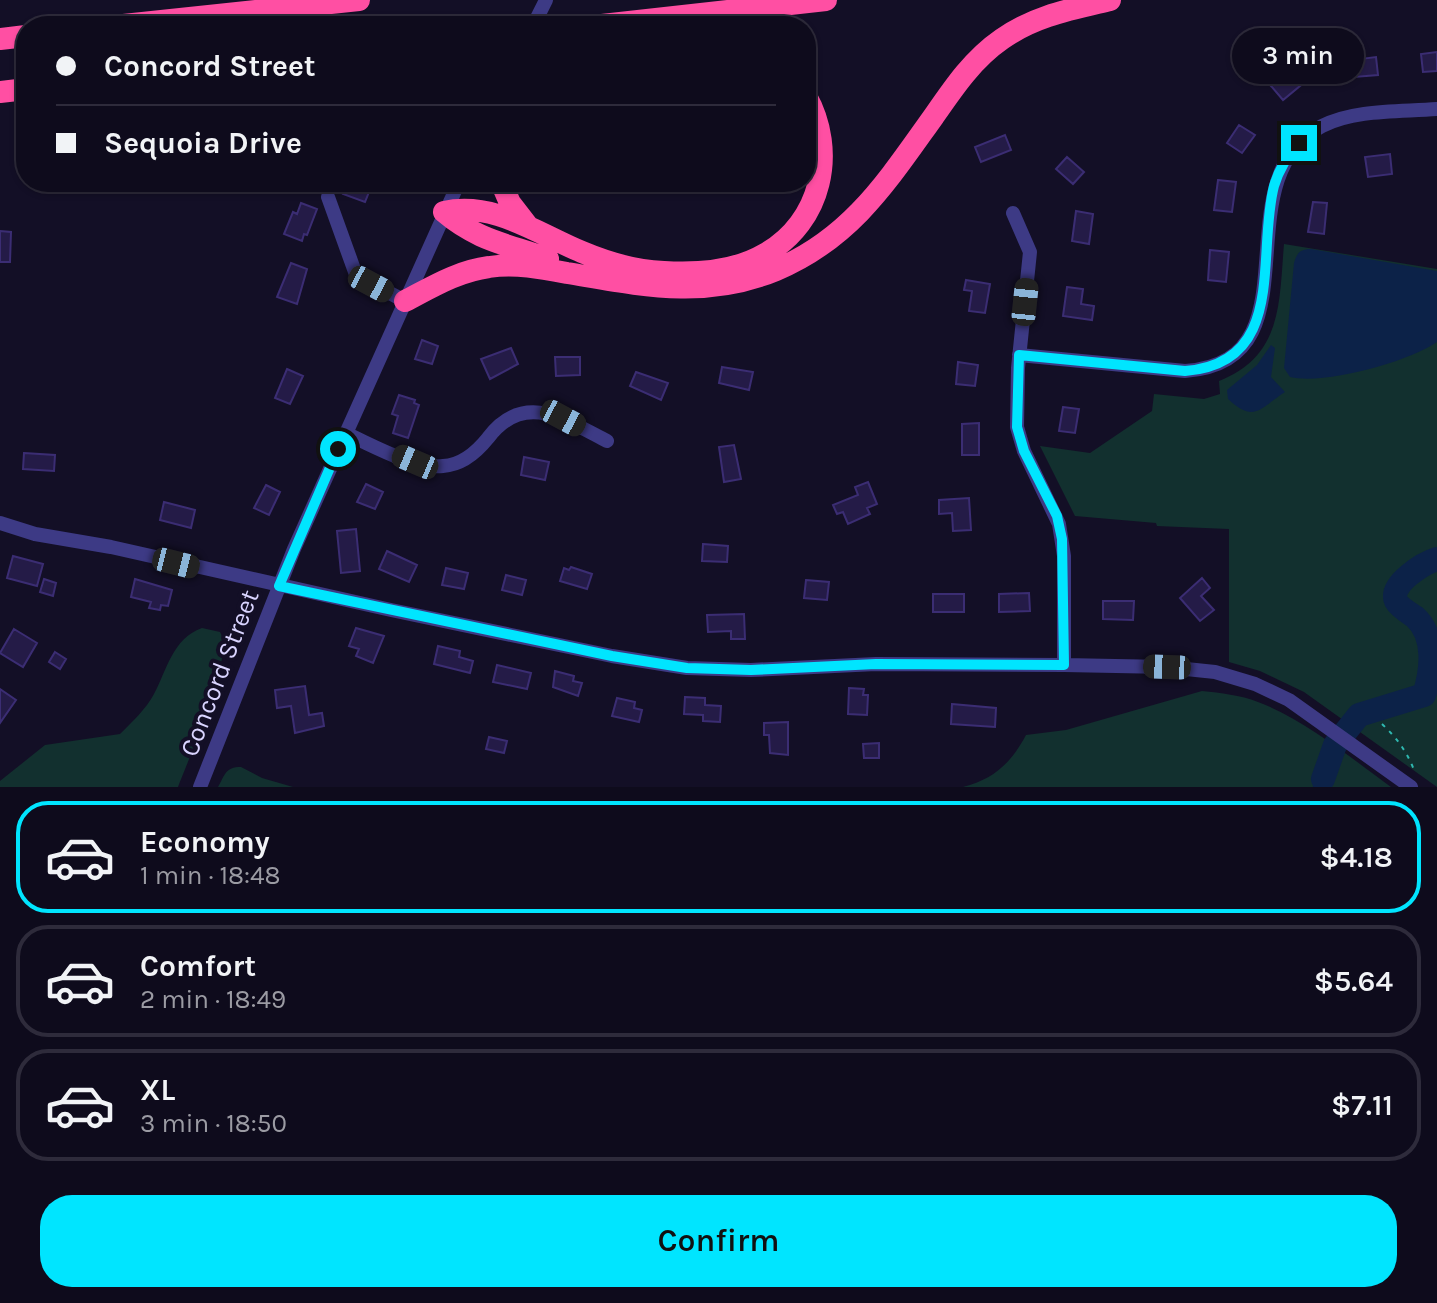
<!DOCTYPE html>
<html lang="en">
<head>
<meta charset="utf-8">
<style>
	body { margin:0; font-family:Karla,sans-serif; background:#171425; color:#f1f3f6; height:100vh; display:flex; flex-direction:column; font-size:30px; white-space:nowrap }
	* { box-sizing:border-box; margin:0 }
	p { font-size:26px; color:#9b9ba3 }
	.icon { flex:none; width:44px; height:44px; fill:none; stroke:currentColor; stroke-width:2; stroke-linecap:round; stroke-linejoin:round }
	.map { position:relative; height:787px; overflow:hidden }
	.side { display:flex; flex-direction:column; background:#0e0b1c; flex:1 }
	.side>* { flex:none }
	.banner { position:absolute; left:16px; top:16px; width:800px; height:176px; border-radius:32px; box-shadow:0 2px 6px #0004,0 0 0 2px #2e2b3b; display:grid; align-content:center; height:176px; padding:0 40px; background:#0e0b1c }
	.end { position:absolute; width:36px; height:36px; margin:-18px; border:10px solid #00e5ff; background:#111; box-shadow:0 0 0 4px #111 }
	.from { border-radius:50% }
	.bubble { position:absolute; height:56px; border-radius:28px; background:#0e0b1c; box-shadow:0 2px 6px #0004,0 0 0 2px #2e2b3b; font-size:26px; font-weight:600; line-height:56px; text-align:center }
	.car { position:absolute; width:24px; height:48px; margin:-24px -12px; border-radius:10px; box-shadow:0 0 6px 2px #0007; background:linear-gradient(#222 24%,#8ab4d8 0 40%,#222 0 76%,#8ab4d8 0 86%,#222 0) }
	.banner b { display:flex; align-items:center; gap:28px; height:76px; font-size:30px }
	.banner b+b { border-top:2px solid #2e2b3b }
	.banner i { width:20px; height:20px; background:#f1f3f6 }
	ul { padding:14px 0 0; list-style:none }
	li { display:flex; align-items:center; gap:24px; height:112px; margin:0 16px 12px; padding:0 24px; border:4px solid #2e2b3b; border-radius:32px }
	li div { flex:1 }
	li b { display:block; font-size:30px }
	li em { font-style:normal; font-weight:600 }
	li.selected { border-color:#00e5ff }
	li>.icon { width:72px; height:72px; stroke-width:1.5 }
	.button { display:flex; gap:16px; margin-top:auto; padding:16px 40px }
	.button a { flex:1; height:92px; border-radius:32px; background:#00e5ff; color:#111; font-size:32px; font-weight:600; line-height:92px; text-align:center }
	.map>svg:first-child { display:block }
	.green { fill:#12302f }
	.water { fill:#0c2248 }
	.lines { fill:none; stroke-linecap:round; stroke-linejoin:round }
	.stream { stroke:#0c2248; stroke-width:4 }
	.river { stroke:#0c2248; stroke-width:24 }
	.building { fill:#241b47; stroke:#3b2d73; stroke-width:2 }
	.path { stroke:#2fb8b0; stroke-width:2; stroke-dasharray:4 6; stroke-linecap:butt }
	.minor { stroke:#3d3a85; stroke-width:14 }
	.highway { stroke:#ff4fa3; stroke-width:22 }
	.route { stroke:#00e5ff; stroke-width:10 }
	.labels { text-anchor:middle; stroke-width:8; stroke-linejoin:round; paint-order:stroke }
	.street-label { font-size:26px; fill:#d9d4ff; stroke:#130f26 }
</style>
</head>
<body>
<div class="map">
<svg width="1437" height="787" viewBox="0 0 1437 787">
	<rect width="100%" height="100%" fill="#130f26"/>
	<path class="green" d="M1284,244L1437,269V787L1304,692L1260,671L1229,662V529L1157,526L1156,523L1075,516L1040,446L1090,453L1152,411L1154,394L1204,399L1220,394L1219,381C1283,356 1279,302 1284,244Z
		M202,628L220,632C235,657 189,757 178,787H0V781L45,745L120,734C132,722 146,709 154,694C167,670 172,639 202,628Z
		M1202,691C1221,693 1240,695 1258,702C1304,719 1351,758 1391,787H963C994,779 1011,763 1026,735L1066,730Z
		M241,767L262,778L293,787H218C225,775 225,767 241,767Z"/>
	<path class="water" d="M1311,249L1437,271V342C1408,362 1325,385 1290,377L1284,368L1294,263C1297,253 1300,249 1311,249Z
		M1271,345L1275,348L1271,377L1285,392C1260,408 1255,424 1228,399L1227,390L1257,365Z"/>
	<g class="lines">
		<path class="stream" d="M1315,787L1323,779"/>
		<path class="river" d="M1323,779L1335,745L1359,715L1424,695C1432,671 1436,636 1415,617C1409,613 1399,607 1396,601C1389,584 1424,563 1437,559"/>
	</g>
	<path class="building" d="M1437,52V71L1423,72L1421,54Z
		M1376,57L1378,75L1354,77L1352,60Z
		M1295,66L1306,81L1283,100L1271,86Z
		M1239,125L1255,135L1242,153L1227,143Z
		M1005,135L1011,150L981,162L975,147Z
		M1390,154L1392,174L1368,177L1365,157Z
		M1067,157L1084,172L1073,184L1056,169Z
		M1218,180L1236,182L1232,212L1214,210Z
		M348,182H373L365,202L343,194Z
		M1313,202L1327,203L1324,234L1308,232Z
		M301,203L317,209L307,235L304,234L302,241L284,234L293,212L297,214Z
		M1076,211L1093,214L1089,244L1072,241Z
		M0,231L11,232L10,262H0Z
		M1210,250L1229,252L1226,282L1208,280Z
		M291,263L307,269L297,304L277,297Z
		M966,280L990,284L985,313L969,311L972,291L964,290Z
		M1067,287L1083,289L1081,304L1094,306L1092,320L1063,316Z
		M422,340L438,346L432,364L415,359Z
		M511,348L518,364L490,379L481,359Z
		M555,357H580V375L556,376Z
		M958,362L978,365L975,386L956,384Z
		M722,367L753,372L749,390L719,383Z
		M287,369L303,376L290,404L275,398Z
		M636,372L668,383L661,400L630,386Z
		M399,395L415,400L414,403L419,405L408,438L393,433L398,416L392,414Z
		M1063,407L1079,409L1075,433L1059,431Z
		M979,423V455H962V424Z
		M734,445L741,479L724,482L719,447Z
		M24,453L55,455L54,471L23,469Z
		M524,457L549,462L545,480L521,475Z
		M868,482L877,504L867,508L870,514L848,524L843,512L837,514L833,505L858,495L855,487Z
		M366,484L383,492L375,509L357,502Z
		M266,485L280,492L269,515L254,508Z
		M969,498L971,530L953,531L952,513L939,514V500Z
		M164,502L195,510L191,528L160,520Z
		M356,529L360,571L341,573L337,531Z
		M703,544L728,546L727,562L702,561Z
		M387,551L417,565L409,582L379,569Z
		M13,556L43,564L37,586L7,578Z
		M571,567L592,574L587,589L560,581L564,568L569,570Z
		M446,568L468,573L464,589L442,585Z
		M506,575L526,580L522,595L502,590Z
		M1202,578L1210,588L1201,596L1214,610L1200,621L1180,598Z
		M44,579L56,583L53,596L40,592Z
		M135,579L172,590L168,606L161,605L160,610L149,608L151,602L131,597Z
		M806,580L829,582L827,600L804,598Z
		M1029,593L1030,611L999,612V594Z
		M933,594H964V612H933Z
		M1103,601H1134L1133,620L1103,619Z
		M744,614L745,639H731V631L708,632L707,615Z
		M356,628L384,636L373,663L356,656L359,649L349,646Z
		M14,629L37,643L23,667L0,653Z
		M438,646L460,651L459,657L473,661L470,673L434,664Z
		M55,652L66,659L60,669L49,662Z
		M497,665L531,673L527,689L493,682Z
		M555,671L574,676L573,681L582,683L578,696L553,687Z
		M305,686L309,715L322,713L324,726L295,733L291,706L277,708L275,690Z
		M849,688L864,689L863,695H868L867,715L848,714Z
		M0,689L16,700L0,723Z
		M685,697L705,698V705L721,706L720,722L703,721V715L684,714Z
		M617,698L635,702L634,708L642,710L639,722L612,716Z
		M952,704L996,708L995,727L951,724Z
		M788,722V755L770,753L769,735H764V723Z
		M489,737L507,741L504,753L486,749Z
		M879,743V758H864L863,744Z"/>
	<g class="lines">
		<path class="path" d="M1382,724C1397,738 1407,752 1414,770"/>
		<path class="minor" d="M533,26L546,0
			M328,197L355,272L361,278L405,301
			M1013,213L1030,252L1018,368L1017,427L1024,451L1059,524L1064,556V665
			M1019,355L1185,371C1322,362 1218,180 1322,126C1355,109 1401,112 1437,109
			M345,433C372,445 413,469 443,466C462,465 476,453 488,438C524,390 566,420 607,441
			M0,523L35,534L111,547L391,610L612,656L687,668L751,670L876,664L1064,665L1167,667L1215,672L1255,684L1289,700L1411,787
			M200,787L294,549L459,182"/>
		<path class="highway" d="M114,26L359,0
			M593,26L826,0
			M0,39L26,36
			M0,92L26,89
			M501,182L510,203L527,225
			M444,212C494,201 538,234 582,252C608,263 636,271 664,272C697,274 736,271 765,254C822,222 837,151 806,96
			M444,212C478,241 507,244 548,259
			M405,301C432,287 458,271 489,267C515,263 541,268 567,273C640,285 704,300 776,270C852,238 888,180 934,116C954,87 973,59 1002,39C1034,16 1072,9 1110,0"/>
	</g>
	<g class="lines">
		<path class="route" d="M338,449L279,586L612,656L687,668L751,670L876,664L1064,665L1062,539L1057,516L1024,451L1017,427L1019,355L1185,371C1288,363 1256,255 1274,186C1279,169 1287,156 1299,143"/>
	</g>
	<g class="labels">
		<g class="street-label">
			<text transform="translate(219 673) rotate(-69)" y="9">Concord Street</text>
		</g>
	</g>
</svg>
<i class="end from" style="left:338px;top:449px"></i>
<i class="end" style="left:1299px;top:143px"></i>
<div class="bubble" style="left:1232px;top:28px;width:132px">3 min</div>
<i class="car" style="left:371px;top:284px;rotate:118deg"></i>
<i class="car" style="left:1025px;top:302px;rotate:6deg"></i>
<i class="car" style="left:563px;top:418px;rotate:118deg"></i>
<i class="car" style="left:415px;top:462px;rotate:293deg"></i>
<i class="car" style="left:176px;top:563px;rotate:104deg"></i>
<i class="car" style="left:1167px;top:667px;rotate:272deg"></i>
<div class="banner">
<b><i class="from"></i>Concord Street</b>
<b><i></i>Sequoia Drive</b>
</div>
</div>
<section class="side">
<ul>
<li class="selected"><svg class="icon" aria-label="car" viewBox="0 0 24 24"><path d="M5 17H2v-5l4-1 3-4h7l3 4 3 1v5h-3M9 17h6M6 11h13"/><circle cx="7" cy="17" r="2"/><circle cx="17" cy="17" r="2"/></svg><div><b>Economy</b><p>1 min · 18:48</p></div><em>$4.18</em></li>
<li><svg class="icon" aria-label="car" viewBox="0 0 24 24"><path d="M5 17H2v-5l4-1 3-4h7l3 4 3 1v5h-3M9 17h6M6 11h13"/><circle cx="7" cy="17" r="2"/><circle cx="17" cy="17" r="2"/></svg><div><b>Comfort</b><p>2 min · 18:49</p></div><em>$5.64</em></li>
<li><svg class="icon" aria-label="car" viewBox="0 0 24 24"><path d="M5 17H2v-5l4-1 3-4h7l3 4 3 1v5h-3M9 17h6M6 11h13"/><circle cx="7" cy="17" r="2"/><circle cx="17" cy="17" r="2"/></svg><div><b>XL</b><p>3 min · 18:50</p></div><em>$7.11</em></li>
</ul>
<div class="button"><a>Confirm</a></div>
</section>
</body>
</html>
